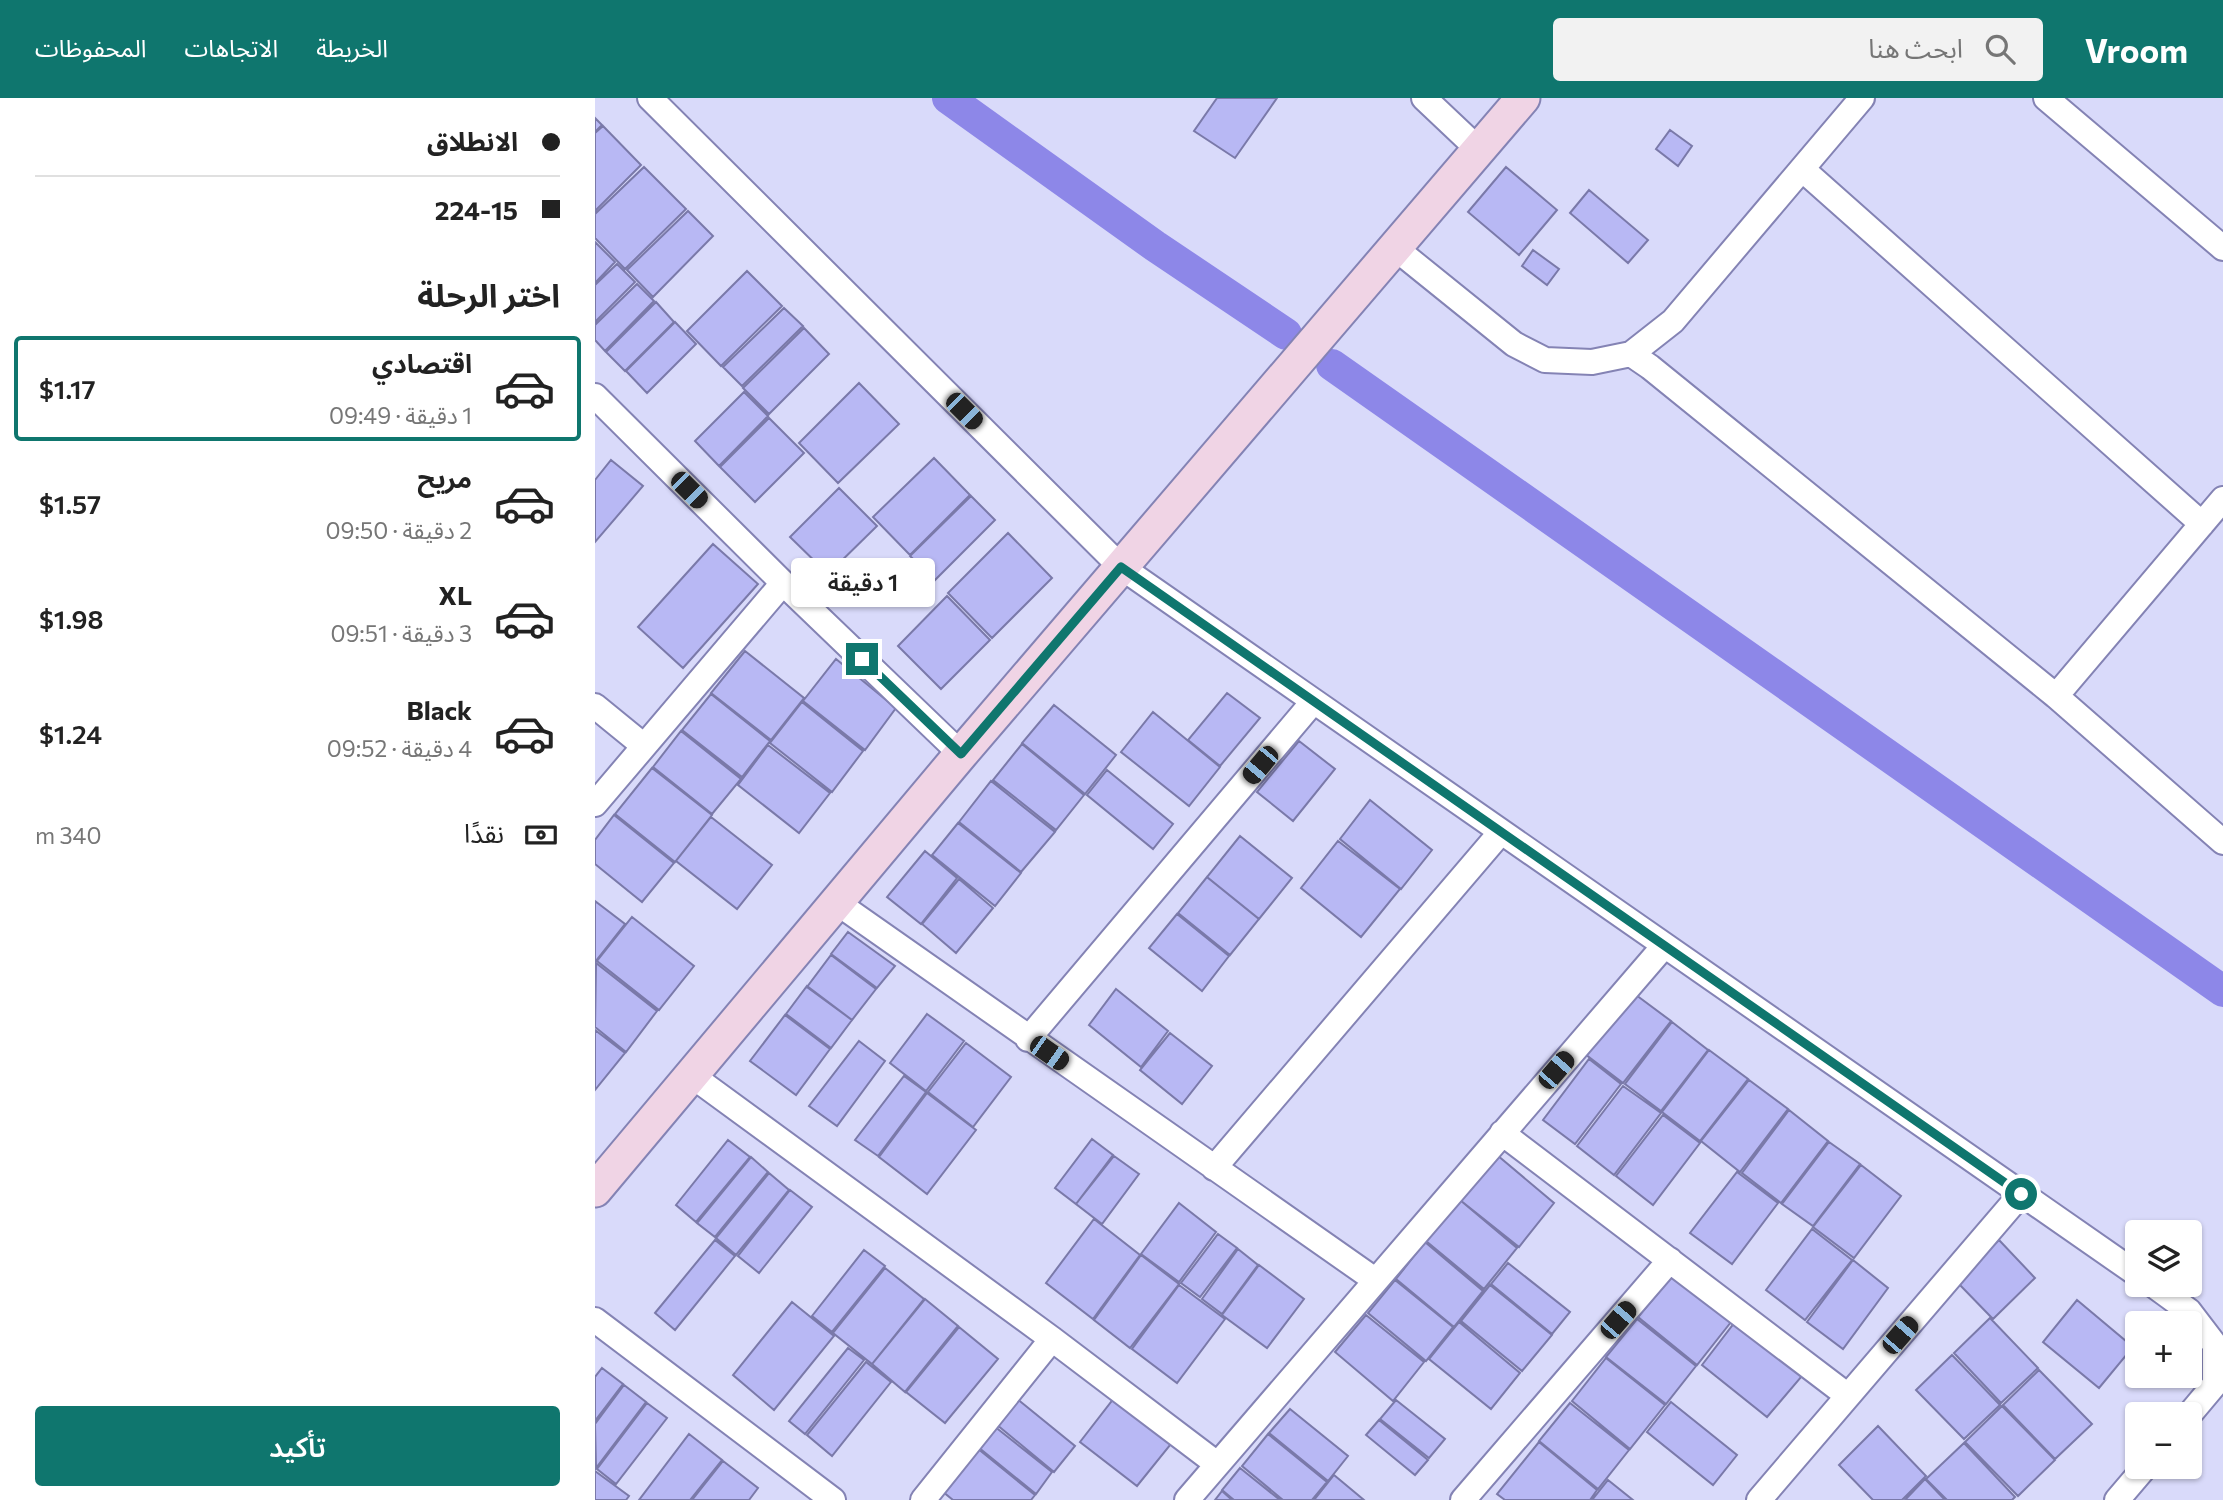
<!DOCTYPE html>
<html lang="ar">
<head>
<meta charset="utf-8">
<style>
	body { margin:0; font-family:Commissioner,"Noto Sans Arabic",sans-serif; background:#f2f2f2; color:#222; direction:rtl; height:100vh; display:flex; flex-direction:column; font-size:26px; white-space:nowrap }
	* { box-sizing:border-box; margin:0 }
	p { font-size:23px; color:#767676 }
	.icon { flex:none; width:38px; height:38px; fill:none; stroke:currentColor; stroke-width:2; stroke-linecap:round; stroke-linejoin:round }
	.map { position:relative; flex:1; overflow:hidden; direction:ltr }
	.panel { display:flex; flex-direction:column; background:#fff; width:595px }
	.panel>* { flex:none }
	.banner { display:grid; align-content:center; height:154px; padding:0 35px; background:#fff }
	.tools { position:absolute; left:1530px; top:1122px; display:grid; gap:14px }
	.tools a { display:grid; place-items:center; width:77px; height:77px; border-radius:7px; background:#fff; box-shadow:0 2px 5px #0004; font-size:35px }
	.end { position:absolute; width:32px; height:32px; margin:-16px; border:9px solid #0f766e; background:#fff; box-shadow:0 0 0 4px #fff }
	.from { border-radius:50% }
	.bubble { position:absolute; height:49px; border-radius:7px; background:#fff; box-shadow:0 2px 5px #0004; font-size:23px; font-weight:600; line-height:49px; text-align:center; direction:rtl }
	.car { position:absolute; width:21px; height:42px; margin:-21px -10px; border-radius:9px; box-shadow:0 0 5px 2px #0007; background:linear-gradient(#222 24%,#8ab4d8 0 40%,#222 0 76%,#8ab4d8 0 86%,#222 0) }
	.banner b { display:flex; align-items:center; gap:24px; height:66px; font-size:26px }
	.banner b+b { border-top:2px solid #e0e0e0 }
	.banner i { width:18px; height:18px; background:#222 }
	ul { padding:0; list-style:none }
	li { display:flex; align-items:center; gap:21px; height:105px; margin:0 14px 10px; padding:0 21px; border:4px solid transparent; border-radius:7px }
	li div { flex:1 }
	li b { display:block; font-size:26px }
	li em { font-style:normal; font-weight:600 }
	li.selected { border-color:#0f766e }
	li>.icon { width:63px; height:63px; stroke-width:1.5 }
	h2 { padding:0 35px; font-size:32px; line-height:84px }
	.pay { display:flex; align-items:center; gap:18px; height:77px; padding:0 35px; font-size:26px }
	.pay p { margin-inline-start:auto }
	.button { display:flex; gap:14px; margin-top:auto; padding:14px 35px }
	.button a { flex:1; height:80px; border-radius:7px; background:#0f766e; color:#fff; font-size:28px; font-weight:600; line-height:80px; text-align:center }
	header { display:flex; align-items:center; gap:42px; box-sizing:border-box; height:98px; padding:0 35px; background:#0f766e; color:#fff }
	header strong { font-size:33px }
	nav { display:flex; gap:38px; margin-inline-start:auto; font-size:24px }
	.search { width:490px; height:63px; background:#f2f2f2; display:flex; align-items:center; gap:18px; box-sizing:border-box; padding:0 24px; border-radius:7px; color:#767676; font-size:26px }
	main { display:flex; flex:1; min-height:0 }
	.map>svg:first-child { display:block }
	.lines { fill:none; stroke-linecap:round; stroke-linejoin:round }
	.canal { stroke:#8d87e8; stroke-width:32 }
	.building { fill:#b8b8f4; stroke:#7a79a9; stroke-width:2 }
	.street-casing { stroke:#8483b4; stroke-width:28 }
	.secondary-casing { stroke:#8483b4; stroke-width:37 }
	.street { stroke:#fff; stroke-width:24 }
	.secondary { stroke:#f0d4e5; stroke-width:33 }
	.route { stroke:#0f766e; stroke-width:9 }
</style>
</head>
<body>
<header>
<strong>Vroom</strong>
<div class="search"><svg class="icon" aria-label="search" viewBox="0 0 24 24"><circle cx="10" cy="10" r="6"/><path d="M15 15l6 6"/></svg>ابحث هنا</div>
<nav><a>الخريطة</a><a>الاتجاهات</a><a>المحفوظات</a></nav>
</header>
<main>
<div class="map">
<svg width="1628" height="1402" viewBox="0 0 1628 1402">
	<rect width="100%" height="100%" fill="#d9dafa"/>
	<g class="lines">
		<path class="canal" d="M353,0L560,148L691,236
			M737,267L1628,893"/>
	</g>
	<path class="building" d="M622,0H682L640,60L599,33Z
		M0,20L7,27L0,34Z
		M8,28L46,67L0,113V35Z
		M1075,32L1097,48L1083,68L1061,51Z
		M49,69L91,111L30,171L0,140V116Z
		M911,69L962,112L924,157L873,114Z
		M994,92L1053,142L1033,165L975,115Z
		M93,113L118,138L58,199L32,172Z
		M0,144L20,164L0,185Z
		M938,152L964,171L952,187L927,168Z
		M22,166L40,184L0,224V187Z
		M152,173L187,208L126,268L92,233Z
		M42,186L59,203L10,253L0,242V227Z
		M61,204L79,224L30,273L11,254Z
		M189,210L208,228L147,288L128,269Z
		M80,224L101,246L52,295L31,273Z
		M209,230L234,256L174,316L148,290Z
		M264,285L304,326L243,385L204,345Z
		M149,294L173,318L124,368L100,343Z
		M174,320L209,355L160,404L125,369Z
		M339,360L375,397L315,457L278,419Z
		M16,362L48,388L0,444V382Z
		M244,390L282,428L233,476L195,439Z
		M376,398L400,422L340,482L315,458Z
		M413,435L457,480L397,540L353,495Z
		M118,446L163,486L88,570L43,529Z
		M352,498L395,542L346,591L303,548Z
		M150,553L209,600L176,642L116,595Z
		M241,561L301,610L270,652L208,603Z
		M632,595L665,620L625,668L593,642Z
		M116,596L175,643L147,679L87,632Z
		M207,604L268,653L237,694L175,645Z
		M459,607L521,657L490,696L427,645Z
		M558,614L625,669L594,708L526,654Z
		M86,633L146,681L117,716L58,669Z
		M704,643L740,671L698,723L662,694Z
		M427,646L489,697L461,732L398,682Z
		M173,647L235,695L204,735L143,687Z
		M57,670L117,717L80,764L20,716Z
		M512,672L578,726L558,751L492,697Z
		M396,683L460,734L426,774L364,724Z
		M775,702L837,752L806,791L745,741Z
		M19,717L79,765L47,804L0,766V742Z
		M116,719L177,767L142,811L81,763Z
		M363,725L426,775L400,808L337,757Z
		M645,738L697,780L664,821L612,779Z
		M743,743L805,791L766,839L706,790Z
		M330,753L362,780L326,826L292,799Z
		M612,779L664,821L635,857L583,815Z
		M364,781L398,810L361,855L327,826Z
		M0,803L30,826L0,864Z
		M582,816L634,858L607,893L554,850Z
		M37,819L99,868L64,912L2,863Z
		M253,834L300,868L282,890L236,856Z
		M236,857L281,891L257,922L212,889Z
		M1,865L62,913L31,954L0,929Z
		M212,888L257,922L236,950L191,916Z
		M521,891L573,933L546,969L494,927Z
		M1037,894L1076,923L1028,985L990,956Z
		M332,916L369,943L331,993L295,965Z
		M190,917L235,951L201,997L155,963Z
		M1077,924L1113,952L1066,1013L1030,986Z
		M0,932L30,955L0,992Z
		M575,935L617,968L587,1006L545,972Z
		M264,943L290,963L242,1028L214,1008Z
		M371,945L416,979L378,1029L333,994Z
		M1114,952L1153,981L1105,1043L1067,1014Z
		M994,961L1026,986L980,1046L948,1022Z
		M309,978L331,994L283,1058L260,1042Z
		M1154,982L1193,1011L1145,1074L1106,1043Z
		M1028,988L1066,1015L1019,1077L982,1048Z
		M332,995L381,1032L332,1096L284,1059Z
		M1194,1012L1233,1043L1186,1105L1147,1075Z
		M1068,1017L1105,1045L1058,1107L1021,1078Z
		M497,1041L518,1057L481,1106L460,1090Z
		M133,1042L155,1059L101,1124L81,1107Z
		M1234,1044L1265,1066L1218,1128L1187,1106Z
		M902,1057L959,1105L924,1149L865,1102Z
		M519,1058L544,1076L507,1126L481,1106Z
		M156,1059L173,1074L120,1139L102,1125Z
		M1266,1067L1306,1098L1259,1160L1218,1129Z
		M1142,1074L1183,1105L1137,1166L1095,1135Z
		M174,1075L194,1092L141,1157L121,1140Z
		M195,1092L217,1109L164,1175L143,1158Z
		M865,1102L922,1150L889,1191L831,1143Z
		M584,1105L621,1134L584,1184L546,1156Z
		M499,1121L545,1157L498,1221L451,1185Z
		M1217,1131L1257,1162L1210,1222L1171,1192Z
		M623,1136L642,1150L605,1199L586,1185Z
		M120,1142L140,1158L80,1232L60,1215Z
		M1404,1142L1440,1180L1398,1221L1362,1184Z
		M830,1144L888,1193L859,1229L801,1181Z
		M643,1151L663,1167L627,1216L607,1201Z
		M269,1152L290,1168L237,1234L217,1218Z
		M546,1157L584,1186L535,1250L499,1222Z
		M1258,1162L1293,1190L1248,1251L1212,1224Z
		M913,1165L975,1214L957,1236L896,1186Z
		M664,1167L709,1201L672,1250L627,1217Z
		M290,1170L329,1201L277,1266L238,1235Z
		M1078,1177L1136,1224L1102,1267L1043,1219Z
		M800,1182L858,1229L831,1263L773,1215Z
		M584,1187L630,1221L582,1285L537,1251Z
		M895,1187L957,1237L927,1273L866,1223Z
		M330,1201L363,1228L310,1294L277,1266Z
		M1482,1202L1538,1249L1504,1290L1448,1244Z
		M197,1204L239,1238L179,1312L138,1277Z
		M771,1217L829,1264L798,1303L740,1254Z
		M1395,1220L1443,1270L1406,1305L1359,1255Z
		M1042,1221L1101,1268L1071,1306L1011,1259Z
		M864,1224L925,1275L896,1311L834,1261Z
		M1140,1224L1207,1278L1172,1319L1107,1267Z
		M364,1229L403,1261L350,1325L311,1294Z
		M253,1250L269,1262L210,1336L194,1323Z
		M1357,1257L1405,1307L1369,1341L1321,1292Z
		M1011,1260L1070,1307L1035,1351L977,1303Z
		M271,1264L296,1284L237,1358L212,1337Z
		M7,1270L28,1286L0,1323V1279Z
		M1444,1272L1497,1326L1460,1361L1408,1307Z
		M29,1287L51,1304L1,1370L0,1326Z
		M523,1295L580,1341L542,1388L485,1344Z
		M421,1300L480,1348L459,1374L401,1326Z
		M801,1302L850,1341L834,1360L785,1321Z
		M1076,1304L1142,1357L1118,1387L1052,1334Z
		M52,1305L72,1320L21,1386L2,1371Z
		M975,1305L1034,1352L1003,1391L944,1343Z
		M1407,1308L1460,1362L1423,1398L1370,1344Z
		M695,1311L753,1358L733,1383L674,1335Z
		M784,1322L833,1362L820,1377L771,1337Z
		M399,1328L457,1374L441,1396L383,1349Z
		M1283,1328L1331,1378L1307,1402H1278L1244,1367Z
		M94,1336L127,1362L95,1402H44Z
		M673,1336L732,1384L717,1402H688L647,1368Z
		M944,1344L1002,1392L995,1402H910L902,1396Z
		M1369,1345L1420,1399L1417,1402H1352L1331,1381Z
		M382,1350L440,1397L436,1402H358L347,1393Z
		M128,1363L163,1390L154,1402H97Z
		M645,1370L685,1402H639L627,1392Z
		M0,1373L34,1398L31,1402H0Z
		M739,1377L769,1402H719Z
		M1330,1381L1350,1402H1310Z
		M1013,1382L1038,1402H997Z
		M627,1393L637,1402H620Z"/>
	<g class="lines">
		<g class="street-casing">
			<path id="street" d="M55,0L526,469L1542,1176
				M829,0L884,52
				M1451,0L1628,150
				M1207,71L1607,426
				M800,150L919,246L950,262L997,264L1036,256L1078,223L1267,0
				M1036,256L1055,269L1461,598L1628,744
				M0,298L188,485L366,656
				M1461,598L1628,401
				M0,608L49,648
				M0,706L188,485
				M241,804L780,1182
				M433,941L718,604
				M96,977L457,1241L622,1366
				M907,1035L1253,1298
				M619,1070L906,734
				M1557,1186L1594,1213L1620,1247V1286L1594,1317
				M0,1222L238,1402
				M328,1402L457,1241
				M592,1402L1069,848
				M868,1402L1075,1162
				M1164,1402L1426,1096
				M1522,1402L1551,1368"/>
		</g>
		<g class="secondary-casing">
			<path id="secondary" d="M0,1092L366,656L928,0"/>
		</g>
		<use href="#street" class="street"/>
		<use href="#secondary" class="secondary"/>
	</g>
	<g class="lines">
		<path class="route" d="M267,561L366,656L526,469L1426,1096"/>
	</g>
</svg>
<div class="tools">
<a><svg class="icon" aria-label="layers" viewBox="0 0 24 24"><path d="M12 4l9 5-9 5-9-5zM3 14l9 5 9-5"/></svg></a>
<a>+</a>
<a>−</a>
</div>
<i class="end from" style="left:1426px;top:1096px"></i>
<i class="end" style="left:267px;top:561px"></i>
<div class="bubble" style="left:196px;top:460px;width:144px">1 دقيقة</div>
<i class="car" style="left:369px;top:313px;rotate:135deg"></i>
<i class="car" style="left:94px;top:392px;rotate:135deg"></i>
<i class="car" style="left:665px;top:667px;rotate:220deg"></i>
<i class="car" style="left:454px;top:955px;rotate:125deg"></i>
<i class="car" style="left:961px;top:972px;rotate:41deg"></i>
<i class="car" style="left:1023px;top:1222px;rotate:41deg"></i>
<i class="car" style="left:1305px;top:1237px;rotate:41deg"></i>
</div>
<section class="panel">
<div class="banner">
<b><i class="from"></i>الانطلاق</b>
<b><i></i>224-15</b>
</div>
<h2>اختر الرحلة</h2>
<ul>
<li class="selected"><svg class="icon" aria-label="car" viewBox="0 0 24 24"><path d="M5 17H2v-5l4-1 3-4h7l3 4 3 1v5h-3M9 17h6M6 11h13"/><circle cx="7" cy="17" r="2"/><circle cx="17" cy="17" r="2"/></svg><div><b>اقتصادي</b><p>1 دقيقة · 09:49</p></div><em>$1.17</em></li>
<li><svg class="icon" aria-label="car" viewBox="0 0 24 24"><path d="M5 17H2v-5l4-1 3-4h7l3 4 3 1v5h-3M9 17h6M6 11h13"/><circle cx="7" cy="17" r="2"/><circle cx="17" cy="17" r="2"/></svg><div><b>مريح</b><p>2 دقيقة · 09:50</p></div><em>$1.57</em></li>
<li><svg class="icon" aria-label="car" viewBox="0 0 24 24"><path d="M5 17H2v-5l4-1 3-4h7l3 4 3 1v5h-3M9 17h6M6 11h13"/><circle cx="7" cy="17" r="2"/><circle cx="17" cy="17" r="2"/></svg><div><b>XL</b><p>3 دقيقة · 09:51</p></div><em>$1.98</em></li>
<li><svg class="icon" aria-label="car" viewBox="0 0 24 24"><path d="M5 17H2v-5l4-1 3-4h7l3 4 3 1v5h-3M9 17h6M6 11h13"/><circle cx="7" cy="17" r="2"/><circle cx="17" cy="17" r="2"/></svg><div><b>Black</b><p>4 دقيقة · 09:52</p></div><em>$1.24</em></li>
</ul>
<div class="pay"><svg class="icon" aria-label="cash" viewBox="0 0 24 24"><path d="M3 7h18v10H3z"/><circle cx="12" cy="12" r="2"/></svg>نقدًا<p>340 m</p></div>
<div class="button"><a>تأكيد</a></div>
</section>
</main>
</body>
</html>
